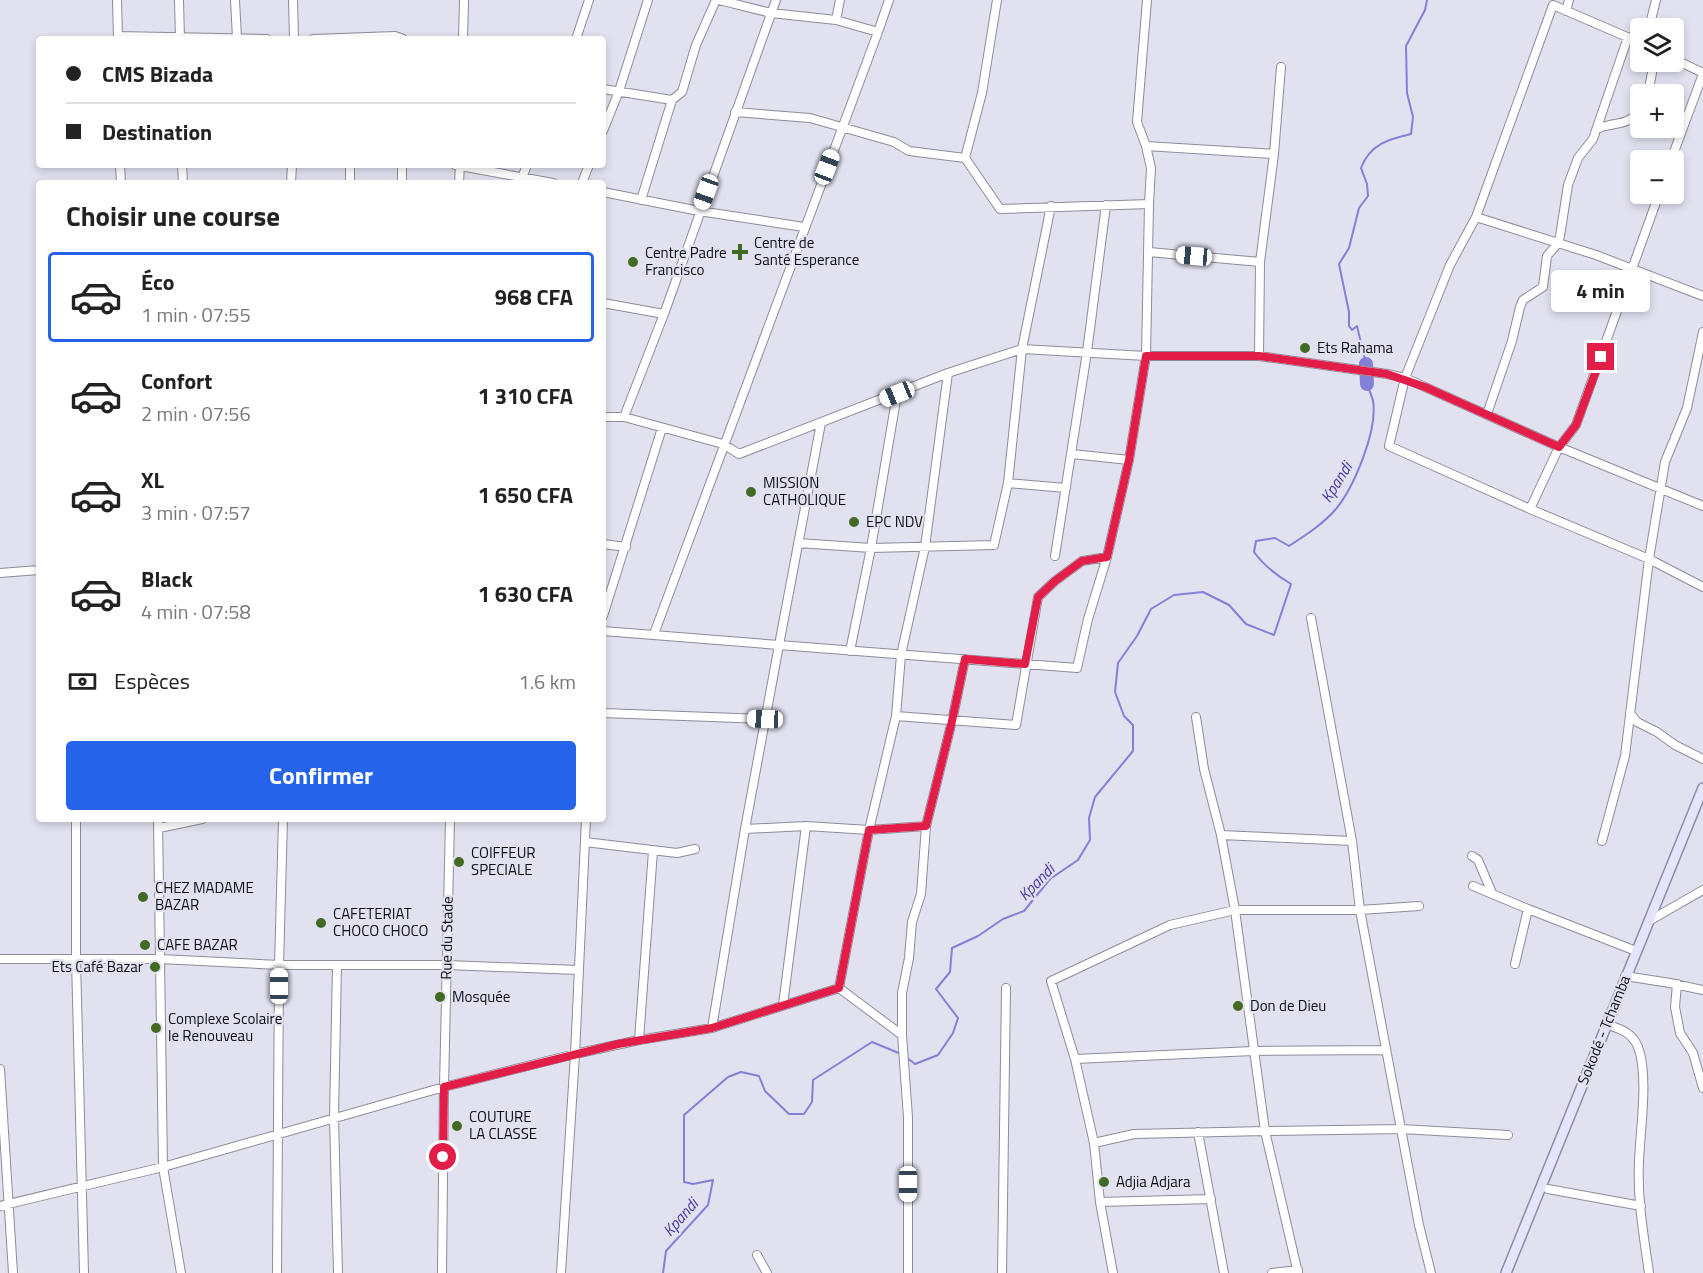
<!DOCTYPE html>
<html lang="fr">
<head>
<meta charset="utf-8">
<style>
	body { margin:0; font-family:"Titillium Web",sans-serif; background:#f6f6f6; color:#222; height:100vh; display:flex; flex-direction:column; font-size:22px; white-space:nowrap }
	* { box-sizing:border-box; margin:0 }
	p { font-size:20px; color:#767676 }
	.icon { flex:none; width:33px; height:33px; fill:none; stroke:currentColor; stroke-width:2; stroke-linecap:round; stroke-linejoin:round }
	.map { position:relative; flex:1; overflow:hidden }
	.details { position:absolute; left:36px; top:180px; width:570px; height:642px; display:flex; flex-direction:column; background:#fff; border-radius:6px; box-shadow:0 3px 9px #0003 }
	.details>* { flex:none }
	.banner { position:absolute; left:36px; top:36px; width:570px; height:132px; border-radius:6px; box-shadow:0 3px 9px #0003; display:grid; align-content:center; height:132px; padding:0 30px; background:#fff }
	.controls { position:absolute; left:1630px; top:18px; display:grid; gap:12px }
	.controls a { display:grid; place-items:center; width:54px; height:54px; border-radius:6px; background:#fff; box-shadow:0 3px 9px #0003; font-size:30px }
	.end { position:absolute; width:27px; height:27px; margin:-14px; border:8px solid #e11d48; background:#fff; box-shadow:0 0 0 3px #fff }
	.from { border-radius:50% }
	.bubble { position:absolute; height:42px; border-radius:6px; background:#fff; box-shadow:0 3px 9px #0003; font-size:20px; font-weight:700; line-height:42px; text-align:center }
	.car { position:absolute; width:18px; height:36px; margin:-18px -9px; border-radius:8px; box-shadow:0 0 4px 2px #0007; background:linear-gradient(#fff 24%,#345 0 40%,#fff 0 76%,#345 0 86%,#fff 0) }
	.banner b { display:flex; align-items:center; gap:21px; height:57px; font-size:22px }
	.banner b+b { border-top:2px solid #e0e0e0 }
	.banner i { width:15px; height:15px; background:#222 }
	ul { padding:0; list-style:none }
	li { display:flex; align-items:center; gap:18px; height:90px; margin:0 12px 9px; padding:0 18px; border:3px solid transparent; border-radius:6px }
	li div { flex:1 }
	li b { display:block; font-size:22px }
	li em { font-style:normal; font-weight:700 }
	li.current { border-color:#2563eb }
	li>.icon { width:54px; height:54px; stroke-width:1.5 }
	h2 { padding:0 30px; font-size:27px; line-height:72px }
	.pay { display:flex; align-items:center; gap:15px; height:66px; padding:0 30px; font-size:22px }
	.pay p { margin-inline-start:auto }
	.action { display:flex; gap:12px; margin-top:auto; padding:12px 30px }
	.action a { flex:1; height:69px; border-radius:6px; background:#2563eb; color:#fff; font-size:24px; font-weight:700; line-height:69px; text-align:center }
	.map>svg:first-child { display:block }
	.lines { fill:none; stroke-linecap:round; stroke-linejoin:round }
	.stream { stroke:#8480d8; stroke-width:2 }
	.river { stroke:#8480d8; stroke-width:14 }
	.minor-casing { stroke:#8c8c9a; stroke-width:10 }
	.major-casing { stroke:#8d8da7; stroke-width:12 }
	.minor { stroke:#fff; stroke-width:8 }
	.major { stroke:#e4e4fa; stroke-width:9 }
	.route { stroke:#e11d48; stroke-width:8 }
	.poi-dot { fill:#426a25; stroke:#e1e1f0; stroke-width:2 }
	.labels { text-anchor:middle; stroke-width:4.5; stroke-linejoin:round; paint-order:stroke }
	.poi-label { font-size:15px; fill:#0e0e13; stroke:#e1e1f0; text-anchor:start }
	.street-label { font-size:15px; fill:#0e0e13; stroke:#e1e1f0 }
	.water-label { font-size:16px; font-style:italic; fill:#4839a0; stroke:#e1e1f0 }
</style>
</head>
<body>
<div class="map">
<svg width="1703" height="1273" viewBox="0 0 1703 1273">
	<rect width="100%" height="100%" fill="#e1e1f0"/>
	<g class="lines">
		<path class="stream" d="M1366,364L1357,326L1352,330L1349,326V312L1339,264L1349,248L1359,208L1368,196L1367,184L1361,168C1370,144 1389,139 1411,134L1413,117L1407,93L1406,46L1425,10L1427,0
			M906,1057L915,1064L938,1055L953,1033L958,1018L936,989L950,972L952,948L978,936L1003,919L1024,911L1050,879L1078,860L1090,840L1089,818L1095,797L1133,751V725L1124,716L1115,692L1118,663L1137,636L1151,609L1174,595L1203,592L1229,605L1246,624L1274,635L1291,584C1276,575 1264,566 1254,552L1256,541L1275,538L1289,546C1306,535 1323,524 1336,509C1354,487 1378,430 1373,401C1372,396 1369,390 1367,384
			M663,1273L666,1251L708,1205L713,1180L693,1184L684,1182V1115L728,1077L741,1072L759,1076L765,1091L789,1114H804L812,1102L813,1080L872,1042L901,1054"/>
		<path class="river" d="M1366,364L1367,384"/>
		<g class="minor-casing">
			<path id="minor" d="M117,0L118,39
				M179,0L180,39
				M235,0L237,38
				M293,0L294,39
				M719,0L771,13L836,20L878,32L889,0
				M1147,0L1137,122L1146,146L1151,168L1149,204
				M1566,11L1569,0
				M836,20L840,0
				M1649,28L1656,0
				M118,36L267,39
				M313,39L395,36L403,39
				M463,39L464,0
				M576,39L589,0
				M1674,59L1703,73
				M603,89L672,100
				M1648,94L1654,62
				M735,112L810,118L894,142L909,151L965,158L1000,209L1149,204L1146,356L1129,460L1107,557L1088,619L1077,668L779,645L821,423
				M1597,129C1600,128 1603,126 1606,126C1621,122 1631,124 1641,108
				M603,131L619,91L648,0
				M1146,146L1274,154
				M965,158L982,93L997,0
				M1671,160L1703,74
				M120,165L121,183
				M182,165L183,183
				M455,165L553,183
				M522,178L527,165
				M291,183L292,165
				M350,183V165
				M402,183V165
				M459,183L460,165
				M582,183L589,165
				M603,192L699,211L804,227
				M641,200L672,100L682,92L696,45L716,0
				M1476,217L1553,5L1641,43
				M1149,252L1260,262
				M1703,296L1596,255L1476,217L1450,265L1405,378L1389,446L1530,509L1649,559L1703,587
				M603,303L664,314
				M1259,356L1260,262L1274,154L1281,67
				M1487,414L1512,341L1520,307L1523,300L1543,287L1547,256L1558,243L1560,236L1568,185L1578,158L1593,139L1628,37
				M603,417H624L723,444L739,454L948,373L1022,349L1051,206
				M624,417L664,314L776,0
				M1072,454L1129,460
				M1008,483L1066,488
				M1530,509L1559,447L1576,425L1659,194
				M798,543L871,548L994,545L1008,483L1022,349L1146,356H1259L1387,374L1405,378L1559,447L1703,506
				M603,544L626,547
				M1055,556L1087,352L1106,205
				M0,573L39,570
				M603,616L662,428
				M1311,618L1352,841L1360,910L1419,1225L1431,1273
				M603,631L779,645L745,829L712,1028
				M654,634L878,32
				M850,651L871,548L897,394
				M603,713L765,719
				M1630,713L1637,722L1657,732L1675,745L1703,759
				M896,716L1016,725L1038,597L1055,581L1082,561L1107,557
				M1196,717L1204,769L1221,835L1235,910L1265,1131L1298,1273
				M76,819V960L84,1273
				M158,819L163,1167L181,1273
				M159,828L202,819
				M745,829L806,826L869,830L926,826
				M1221,835L1352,841
				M1602,841L1625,756L1649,559L1665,462L1687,408L1703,332
				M585,842L677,853L695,849
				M1472,856L1478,860L1492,893
				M1473,886L1528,909
				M1649,921L1703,890
				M0,959H160L279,965H447L578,970
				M1515,964L1528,909L1636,951
				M337,965L334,1118L338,1273
				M1625,976L1670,983L1703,990
				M1677,984L1675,1007L1680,1033L1693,1053L1703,1088
				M839,988L869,830L896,716L901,655L925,547L948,373
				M839,988L902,1035L908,1117V1273
				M783,1005L806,826
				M1606,1024C1620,1029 1632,1032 1638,1047C1649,1075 1640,1131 1639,1162C1637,1199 1644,1237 1649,1273
				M902,1035V993L909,958L912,922L921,894L926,826L952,721L965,659
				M639,1040L653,851
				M1075,1059L1253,1051L1386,1050
				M0,1069L13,1273
				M1198,1132L1224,1273
				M1094,1143L1134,1134L1265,1131L1401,1129L1508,1135
				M1548,1189L1641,1206
				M1100,1202L1211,1199
				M0,1206L163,1167L444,1087L575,1054L639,1040L712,1028L839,988
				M757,1255L767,1273
				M277,1273L279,965L283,819
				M442,1273L444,1087L450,819
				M561,1273L575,1054L586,819
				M1002,1273L1006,988
				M1113,1273L1100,1202L1094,1143L1075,1059L1051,981L1170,925L1235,910H1360L1419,906
				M1272,1273L1298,1270"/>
		</g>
		<g class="major-casing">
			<path id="major" d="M1506,1273L1703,788"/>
		</g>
		<use href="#minor" class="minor"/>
		<use href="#major" class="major"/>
	</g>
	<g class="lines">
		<path class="route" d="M443,1157L444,1087L618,1044L712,1028L839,988L869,830L926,826L952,721L965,659L1025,664L1038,597L1055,581L1082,561L1107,557L1129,460L1146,356H1259L1387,374L1425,387L1559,447L1576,425L1601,357"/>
	</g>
	<g class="poi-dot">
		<path d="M737 243h6v6h6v6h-6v6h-6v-6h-6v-6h6z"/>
		<circle cx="633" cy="262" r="6"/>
		<circle cx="1305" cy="348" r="6"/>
		<circle cx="751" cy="492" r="6"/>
		<circle cx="854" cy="522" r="6"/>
		<circle cx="459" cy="862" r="6"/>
		<circle cx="143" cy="897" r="6"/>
		<circle cx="321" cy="923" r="6"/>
		<circle cx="145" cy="945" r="6"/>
		<circle cx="155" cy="967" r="6"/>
		<circle cx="440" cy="997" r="6"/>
		<circle cx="1238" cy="1006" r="6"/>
		<circle cx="156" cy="1028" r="6"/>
		<circle cx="457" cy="1126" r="6"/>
		<circle cx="1104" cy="1182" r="6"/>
	</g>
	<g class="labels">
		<g class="poi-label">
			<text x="754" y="248">Centre de<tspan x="754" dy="17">Santé Esperance</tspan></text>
			<text x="645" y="258">Centre Padre<tspan x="645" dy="17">Francisco</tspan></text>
			<text x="1317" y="353">Ets Rahama</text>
			<text x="763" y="488">MISSION<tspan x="763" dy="17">CATHOLIQUE</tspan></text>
			<text x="866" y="527">EPC NDV</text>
			<text x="471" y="858">COIFFEUR<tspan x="471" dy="17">SPECIALE</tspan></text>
			<text x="155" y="893">CHEZ MADAME<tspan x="155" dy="17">BAZAR</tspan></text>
			<text x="333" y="919">CAFETERIAT<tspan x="333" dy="17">CHOCO CHOCO</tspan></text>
			<text x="157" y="950">CAFE BAZAR</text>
			<text x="143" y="972" text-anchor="end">Ets Café Bazar</text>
			<text x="452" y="1002">Mosquée</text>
			<text x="1250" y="1011">Don de Dieu</text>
			<text x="168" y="1024">Complexe Scolaire<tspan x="168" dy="17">le Renouveau</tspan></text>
			<text x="469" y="1122">COUTURE<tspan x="469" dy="17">LA CLASSE</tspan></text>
			<text x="1116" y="1187">Adjia Adjara</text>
		</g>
		<g class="street-label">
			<text transform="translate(447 938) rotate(-89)" y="5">Rue du Stade</text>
			<text transform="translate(1604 1030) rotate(-68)" y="5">Sokodé - Tchamba</text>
		</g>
		<g class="water-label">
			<text transform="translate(1336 482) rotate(-58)" y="6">Kpandi</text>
			<text transform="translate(1036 882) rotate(-46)" y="6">Kpandi</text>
			<text transform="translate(680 1217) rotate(-49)" y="6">Kpandi</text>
		</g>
	</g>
</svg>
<div class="controls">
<a><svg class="icon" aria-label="layers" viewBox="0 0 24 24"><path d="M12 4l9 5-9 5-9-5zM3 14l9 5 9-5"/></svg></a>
<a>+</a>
<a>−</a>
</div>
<i class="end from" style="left:443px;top:1157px"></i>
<i class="end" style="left:1601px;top:357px"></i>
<div class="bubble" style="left:1551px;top:270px;width:99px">4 min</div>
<i class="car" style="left:827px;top:167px;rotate:21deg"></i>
<i class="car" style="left:706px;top:192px;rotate:200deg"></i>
<i class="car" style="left:1194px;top:256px;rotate:275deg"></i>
<i class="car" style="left:897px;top:394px;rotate:248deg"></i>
<i class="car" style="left:765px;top:719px;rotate:272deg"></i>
<i class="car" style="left:279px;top:986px;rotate:0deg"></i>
<i class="car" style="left:908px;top:1184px;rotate:180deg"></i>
<div class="banner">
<b><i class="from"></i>CMS Bizada</b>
<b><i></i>Destination</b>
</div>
<section class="details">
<h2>Choisir une course</h2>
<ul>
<li class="current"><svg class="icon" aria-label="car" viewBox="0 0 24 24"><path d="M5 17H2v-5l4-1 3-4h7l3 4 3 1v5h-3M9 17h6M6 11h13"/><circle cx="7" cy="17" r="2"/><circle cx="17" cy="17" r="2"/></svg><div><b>Éco</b><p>1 min · 07:55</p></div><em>968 CFA</em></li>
<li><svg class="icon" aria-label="car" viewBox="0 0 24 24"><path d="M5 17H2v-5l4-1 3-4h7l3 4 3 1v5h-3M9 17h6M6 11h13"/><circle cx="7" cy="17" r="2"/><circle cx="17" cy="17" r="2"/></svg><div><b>Confort</b><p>2 min · 07:56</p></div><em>1 310 CFA</em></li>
<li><svg class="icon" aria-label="car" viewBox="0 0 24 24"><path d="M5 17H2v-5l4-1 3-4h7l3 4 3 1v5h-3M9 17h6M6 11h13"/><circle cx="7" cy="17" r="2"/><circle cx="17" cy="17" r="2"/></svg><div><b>XL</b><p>3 min · 07:57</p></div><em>1 650 CFA</em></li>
<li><svg class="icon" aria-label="car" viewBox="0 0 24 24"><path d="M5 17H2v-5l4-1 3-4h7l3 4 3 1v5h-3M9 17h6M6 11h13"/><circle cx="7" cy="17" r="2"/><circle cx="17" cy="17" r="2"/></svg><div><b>Black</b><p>4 min · 07:58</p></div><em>1 630 CFA</em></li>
</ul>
<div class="pay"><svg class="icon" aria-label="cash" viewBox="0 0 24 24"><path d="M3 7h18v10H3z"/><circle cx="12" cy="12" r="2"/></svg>Espèces<p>1.6 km</p></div>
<div class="action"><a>Confirmer</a></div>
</section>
</div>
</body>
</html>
